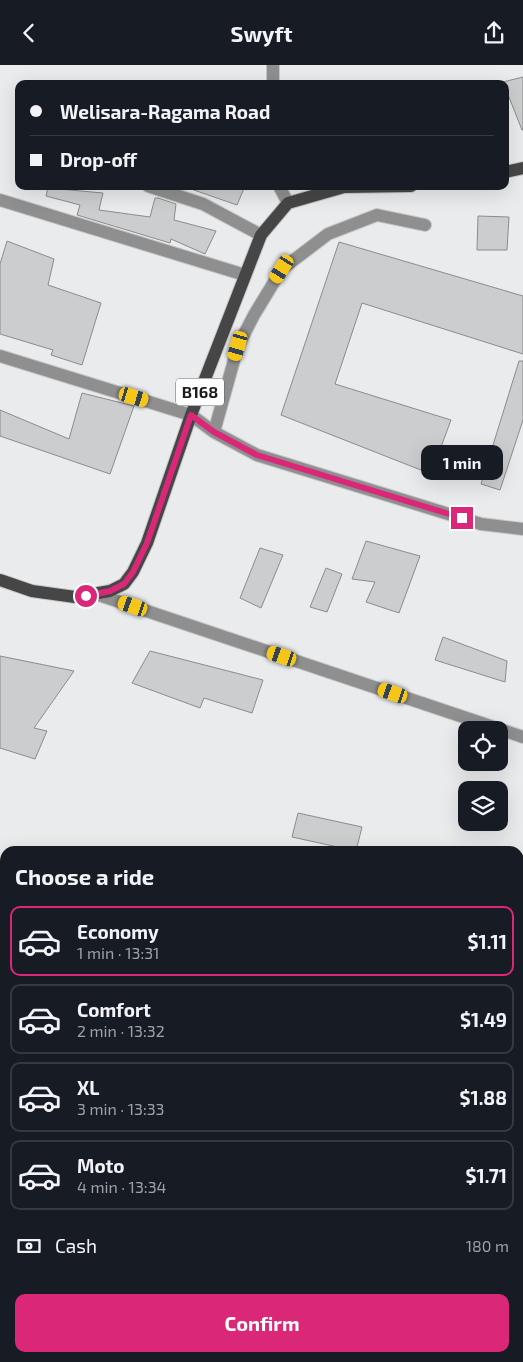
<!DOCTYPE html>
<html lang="en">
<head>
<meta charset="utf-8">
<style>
	body { margin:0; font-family:"Exo 2",sans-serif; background:#242831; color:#f1f3f6; height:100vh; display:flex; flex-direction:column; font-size:19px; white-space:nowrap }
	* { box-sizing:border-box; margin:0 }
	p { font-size:16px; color:#9ea1a6 }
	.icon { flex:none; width:28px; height:28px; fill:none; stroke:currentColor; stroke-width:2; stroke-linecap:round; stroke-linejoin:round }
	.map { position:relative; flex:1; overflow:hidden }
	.details { position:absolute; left:0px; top:781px; width:524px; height:516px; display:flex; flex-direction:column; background:#171b24; border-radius:15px 15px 0 0; box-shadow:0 5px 20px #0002 }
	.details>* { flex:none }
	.hud { position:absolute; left:15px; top:15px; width:494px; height:110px; border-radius:10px; box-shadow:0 5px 20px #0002; display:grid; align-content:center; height:110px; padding:0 15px; background:#171b24 }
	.fabs { position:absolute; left:458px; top:656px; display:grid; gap:10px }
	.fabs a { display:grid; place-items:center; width:50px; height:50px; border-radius:10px; background:#171b24; box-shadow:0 5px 20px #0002; font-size:25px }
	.end { position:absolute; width:22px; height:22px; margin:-11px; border:6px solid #db2777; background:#fff; box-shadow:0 0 0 2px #fff }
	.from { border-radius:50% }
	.bubble { position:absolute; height:35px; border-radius:10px; background:#171b24; box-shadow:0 5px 20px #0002; font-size:16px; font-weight:700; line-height:35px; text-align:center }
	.car { position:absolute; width:15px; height:30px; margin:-15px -8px; border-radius:6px; box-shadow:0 0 4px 1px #0007; background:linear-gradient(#f5c518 24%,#345 0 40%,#f5c518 0 76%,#345 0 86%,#f5c518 0) }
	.hud b { display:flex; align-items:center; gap:18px; height:48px; font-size:19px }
	.hud b+b { border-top:1px solid #363941 }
	.hud i { width:12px; height:12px; background:#f1f3f6 }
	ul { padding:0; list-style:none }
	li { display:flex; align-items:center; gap:15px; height:70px; margin:0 10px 8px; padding:0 5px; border:2px solid #363941; border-radius:10px }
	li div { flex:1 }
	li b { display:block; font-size:19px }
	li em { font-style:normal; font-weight:700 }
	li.on { border-color:#db2777 }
	li>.icon { width:45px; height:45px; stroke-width:1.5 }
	h2 { padding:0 15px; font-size:22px; line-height:60px }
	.pay { display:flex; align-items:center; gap:12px; height:55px; padding:0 15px; font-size:19px }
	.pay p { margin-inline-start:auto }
	.action { display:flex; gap:10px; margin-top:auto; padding:10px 15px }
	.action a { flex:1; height:58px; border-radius:10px; background:#db2777; color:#fff; font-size:20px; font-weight:700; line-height:58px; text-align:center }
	header { display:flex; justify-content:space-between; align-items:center; height:65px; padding:0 15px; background:#171b24; font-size:22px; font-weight:700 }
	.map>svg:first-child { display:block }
	.building { fill:#cccdce; stroke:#8b8c8d }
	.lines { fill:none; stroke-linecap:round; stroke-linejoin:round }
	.minor-casing { stroke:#c5c6c7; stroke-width:14 }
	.major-casing { stroke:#c5c6c7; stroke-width:14 }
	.minor { stroke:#8f8f90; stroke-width:12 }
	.major { stroke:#464647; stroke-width:12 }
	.route { stroke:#db2777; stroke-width:6 }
	.labels { text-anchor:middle; stroke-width:4.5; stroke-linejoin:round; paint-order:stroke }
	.shield { fill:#fff; stroke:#5f6060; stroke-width:1 }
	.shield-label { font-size:16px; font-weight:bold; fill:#1b1c1c }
</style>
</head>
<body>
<header><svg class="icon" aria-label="back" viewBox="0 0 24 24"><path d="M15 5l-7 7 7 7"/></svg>Swyft<svg class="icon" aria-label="share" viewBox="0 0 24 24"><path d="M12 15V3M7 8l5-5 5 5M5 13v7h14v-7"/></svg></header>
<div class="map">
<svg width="523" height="1297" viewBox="0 0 523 1297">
	<rect width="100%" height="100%" fill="#eaebec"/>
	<path class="building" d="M523,12V65H522L503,17Z
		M192,121H245L237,140L191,124Z
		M48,123L103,128L99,145L150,152L155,133H158L176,139L174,155L216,166L205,189L171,174L170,178L77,150L80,140L46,131Z
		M478,151L509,152L507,185H477Z
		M7,176L54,194L48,220L101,238L82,300L51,290L53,285L0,269V199Z
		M339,177L523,231V289L362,238L335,319L451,355L431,409L281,350Z
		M519,296H523V355L500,425L481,419Z
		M82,328L134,341L110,409L0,371V345L69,374Z
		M366,476L420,491L399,548L366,537L375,517L352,514Z
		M260,483L283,490L261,543L240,533Z
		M326,503L342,509L327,547L310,542Z
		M443,572L507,596L505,617L435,595Z
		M150,586L263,615L252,648L204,633L200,643L132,618Z
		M0,591L74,606L34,663L47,666L35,694L0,683Z
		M298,748L362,762L356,786L292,772Z"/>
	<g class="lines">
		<g class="minor-casing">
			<path id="minor" d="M273,19V0
				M148,121L203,139L261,170
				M279,121L288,138
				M0,135L245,210
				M0,291L191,350L214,367L257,390L481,459L523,464
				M214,367L238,281L254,250L282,204L328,169L377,150L425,160
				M96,529L523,672
				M519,1240L523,1232
				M512,1297L513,1292"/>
		</g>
		<g class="major-casing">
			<path id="major" d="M505,107L523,103
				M0,515L32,526L75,532L110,526L124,519L133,507L147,478L191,350L261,170L288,138L344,122L411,121"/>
		</g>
		<use href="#minor" class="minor"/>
		<use href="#major" class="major"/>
	</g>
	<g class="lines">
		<path class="route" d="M86,531L110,526L124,519L133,507L147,478L191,350L214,367L257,390L462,453"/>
	</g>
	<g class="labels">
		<rect class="shield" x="176" y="313.5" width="48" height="27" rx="4"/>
		<g class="shield-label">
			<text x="200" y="333">B168</text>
		</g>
	</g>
</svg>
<div class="fabs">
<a><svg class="icon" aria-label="locate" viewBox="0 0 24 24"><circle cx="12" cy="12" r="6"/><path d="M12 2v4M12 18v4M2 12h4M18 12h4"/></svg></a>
<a><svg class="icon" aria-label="layers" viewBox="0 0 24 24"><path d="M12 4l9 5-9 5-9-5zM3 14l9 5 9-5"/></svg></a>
</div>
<i class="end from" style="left:86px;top:531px"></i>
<i class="end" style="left:462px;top:453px"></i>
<div class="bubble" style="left:421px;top:380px;width:82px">1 min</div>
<i class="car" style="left:282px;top:204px;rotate:212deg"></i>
<i class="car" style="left:238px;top:281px;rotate:196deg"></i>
<i class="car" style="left:134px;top:332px;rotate:107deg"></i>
<i class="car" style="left:133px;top:541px;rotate:289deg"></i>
<i class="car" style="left:282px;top:591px;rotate:289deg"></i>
<i class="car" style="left:393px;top:628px;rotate:289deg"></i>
<div class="hud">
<b><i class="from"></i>Welisara-Ragama Road</b>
<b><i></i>Drop-off</b>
</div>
<section class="details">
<h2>Choose a ride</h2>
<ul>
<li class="on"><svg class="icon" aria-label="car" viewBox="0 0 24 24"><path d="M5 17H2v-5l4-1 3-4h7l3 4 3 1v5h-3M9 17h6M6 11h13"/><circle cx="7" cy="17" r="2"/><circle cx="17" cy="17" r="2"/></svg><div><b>Economy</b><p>1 min · 13:31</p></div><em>$1.11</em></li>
<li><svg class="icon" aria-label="car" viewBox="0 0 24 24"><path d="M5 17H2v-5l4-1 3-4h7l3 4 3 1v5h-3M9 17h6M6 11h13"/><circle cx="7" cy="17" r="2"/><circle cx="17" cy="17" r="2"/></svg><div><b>Comfort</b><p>2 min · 13:32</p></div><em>$1.49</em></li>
<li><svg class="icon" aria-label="car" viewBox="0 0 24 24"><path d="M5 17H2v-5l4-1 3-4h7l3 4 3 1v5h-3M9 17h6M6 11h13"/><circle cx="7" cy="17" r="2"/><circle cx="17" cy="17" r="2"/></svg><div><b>XL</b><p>3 min · 13:33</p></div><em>$1.88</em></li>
<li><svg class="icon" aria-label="car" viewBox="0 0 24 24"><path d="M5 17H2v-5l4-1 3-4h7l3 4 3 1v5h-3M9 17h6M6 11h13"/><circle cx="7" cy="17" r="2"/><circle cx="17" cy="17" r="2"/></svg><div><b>Moto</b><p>4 min · 13:34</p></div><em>$1.71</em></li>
</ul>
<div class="pay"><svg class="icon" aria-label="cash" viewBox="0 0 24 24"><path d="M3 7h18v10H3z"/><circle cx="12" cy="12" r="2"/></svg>Cash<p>180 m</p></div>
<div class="action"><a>Confirm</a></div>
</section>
</div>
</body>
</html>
